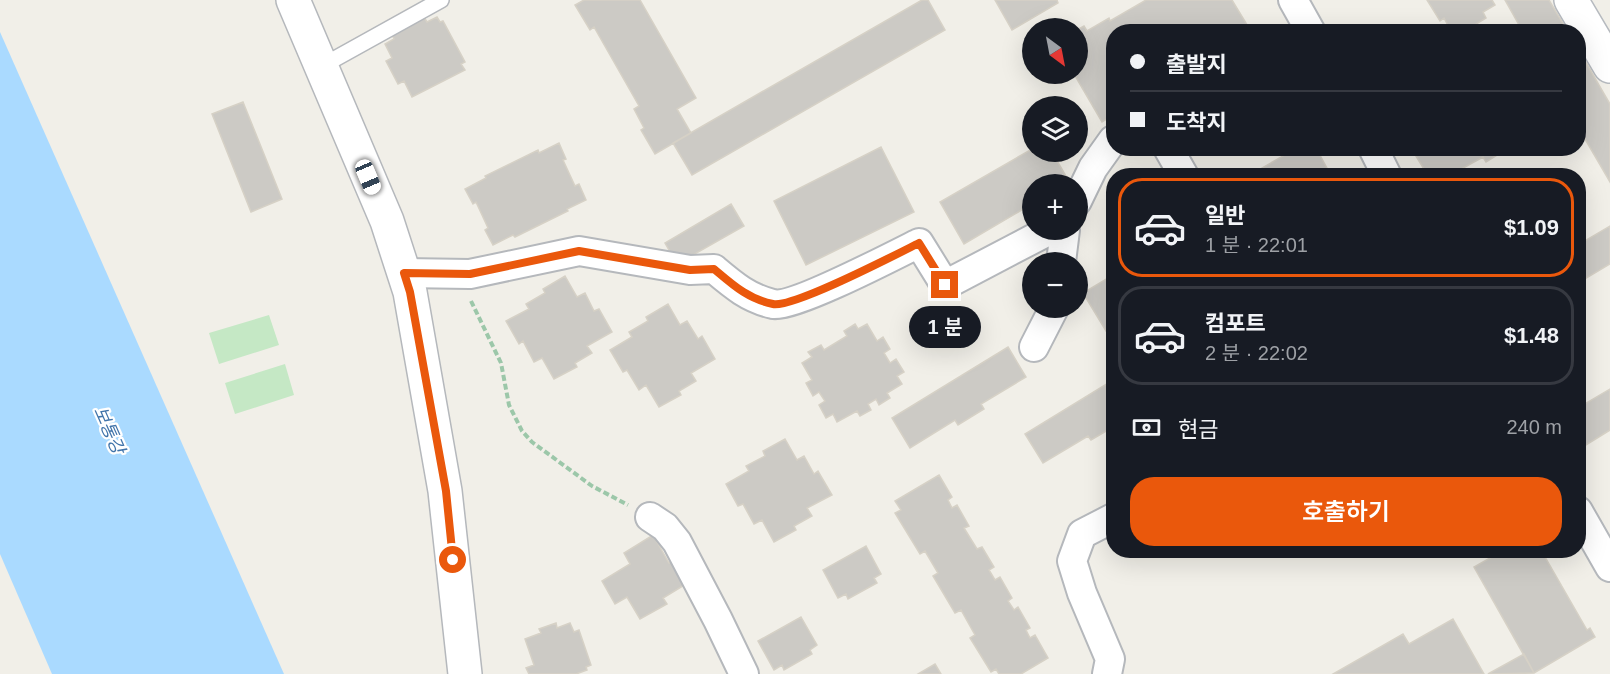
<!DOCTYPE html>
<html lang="ko">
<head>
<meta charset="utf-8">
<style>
	body { margin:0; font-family:Arial,"Noto Sans KR",sans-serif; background:#242831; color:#f1f3f6; height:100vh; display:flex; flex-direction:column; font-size:22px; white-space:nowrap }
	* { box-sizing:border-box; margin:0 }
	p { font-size:20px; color:#9ea1a6 }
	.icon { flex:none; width:33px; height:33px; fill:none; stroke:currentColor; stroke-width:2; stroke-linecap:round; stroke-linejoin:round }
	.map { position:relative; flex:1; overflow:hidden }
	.sheet { position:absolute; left:1106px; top:168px; width:480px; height:390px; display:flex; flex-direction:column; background:#171b24; border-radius:24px; box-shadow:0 6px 24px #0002 }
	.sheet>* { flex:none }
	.banner { position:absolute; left:1106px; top:24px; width:480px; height:132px; border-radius:24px; box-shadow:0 6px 24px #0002; display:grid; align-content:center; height:132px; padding:0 24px; background:#171b24 }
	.needle { width:39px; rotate:148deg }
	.tools { position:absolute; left:1022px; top:18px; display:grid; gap:12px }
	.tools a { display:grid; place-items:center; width:66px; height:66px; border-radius:50%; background:#171b24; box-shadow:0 6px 24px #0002; font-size:30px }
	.end { position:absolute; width:27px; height:27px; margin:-14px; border:8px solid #ea580c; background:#fff; box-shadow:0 0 0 3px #fff }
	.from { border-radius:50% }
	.bubble { position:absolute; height:42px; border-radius:21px; background:#171b24; box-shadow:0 6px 24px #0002; font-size:20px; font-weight:600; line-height:42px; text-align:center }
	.car { position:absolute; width:18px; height:36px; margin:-18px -9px; border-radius:8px; box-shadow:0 0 4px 2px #0007; background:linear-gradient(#fff 24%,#345 0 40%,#fff 0 76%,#345 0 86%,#fff 0) }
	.banner b { display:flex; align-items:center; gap:21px; height:57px; font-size:22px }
	.banner b+b { border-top:2px solid #363941 }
	.banner i { width:15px; height:15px; background:#f1f3f6 }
	ul { padding:10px 0 0; list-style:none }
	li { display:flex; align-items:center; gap:18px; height:99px; margin:0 12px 9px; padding:0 12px; border:3px solid #363941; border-radius:24px }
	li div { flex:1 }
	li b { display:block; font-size:22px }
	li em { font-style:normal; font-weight:600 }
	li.on { border-color:#ea580c }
	li>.icon { width:54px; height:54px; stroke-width:1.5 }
	.pay { display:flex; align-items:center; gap:15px; height:66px; padding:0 24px; font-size:22px }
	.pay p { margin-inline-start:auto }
	.action { display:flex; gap:12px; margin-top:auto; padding:12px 24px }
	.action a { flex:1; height:69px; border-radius:24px; background:#ea580c; color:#fff; font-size:24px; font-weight:600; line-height:69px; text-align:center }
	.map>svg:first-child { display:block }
	.green { fill:#c5e8c5 }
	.water { fill:#aadaff }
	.building { fill:#cccac5; stroke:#d6d1c6; stroke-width:1.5 }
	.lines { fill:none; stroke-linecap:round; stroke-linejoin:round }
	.service-casing { stroke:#b5b8bc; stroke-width:18 }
	.minor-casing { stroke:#b5b8bc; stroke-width:32 }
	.tertiary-casing { stroke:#b5b8bc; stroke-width:36 }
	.secondary-casing { stroke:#b6babf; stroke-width:36 }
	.path { stroke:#9cc7a9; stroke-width:4; stroke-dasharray:6 3; stroke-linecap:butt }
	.service { stroke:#fff; stroke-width:15 }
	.minor { stroke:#fff; stroke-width:28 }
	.tertiary { stroke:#fff; stroke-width:33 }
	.secondary { stroke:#fff; stroke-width:33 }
	.route { stroke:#ea580c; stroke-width:8 }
	.labels { text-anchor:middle; stroke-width:4.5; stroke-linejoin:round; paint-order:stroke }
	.water-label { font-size:18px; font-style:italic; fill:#4174aa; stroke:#fff }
</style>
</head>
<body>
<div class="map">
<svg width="1610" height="674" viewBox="0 0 1610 674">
	<rect width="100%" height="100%" fill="#f1efe8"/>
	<path class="green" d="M269,315L279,345L219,364L209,333Z
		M285,364L294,395L235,414L225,383Z"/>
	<path class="water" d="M0,32L284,674H52L0,554Z"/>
	<path class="building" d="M584,0H640L696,98L677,109L691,133L655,154L641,130L644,128L634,109L639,106L594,27L590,30L575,5Z
		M922,0H928L945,30L692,175L673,143Z
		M995,0H1057L1058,3L1012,30Z
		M1146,0H1232L1249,28L1243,32H1113V115L1102,122L1074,74H1077V30L1084,26L1087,31L1109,18L1110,21Z
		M1427,0H1492L1495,5L1483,12L1486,18L1465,31L1462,25L1451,31L1444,18L1440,21Z
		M1505,0H1549L1568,32H1523Z
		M422,14L427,22L437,17L440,22L443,21L465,62L461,64L465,70L412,97L404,81L398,84L386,61L392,58L385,44L394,39L390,31Z
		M1578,49L1610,104V182L1578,127Z
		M243,102L282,199L251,212L212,114Z
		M559,143L566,159L563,160L575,186L579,184L586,200L567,209L568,211L515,237L513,235L493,245L485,230L488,228L476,202L473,204L465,189L486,178L485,176L538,150L539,153Z
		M881,147L914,212L806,265L774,201Z
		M1297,148H1316L1328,170L1319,176H1248Z
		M1411,148H1499L1502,152L1486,162L1483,157L1454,173L1456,176H1425L1427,174Z
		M1032,149V152H1052L1070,183L1067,184H1032V204L964,244L940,202Z
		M731,204L744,226L677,264L665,243Z
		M1610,226V264L1578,283V245Z
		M1113,275V327L1106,331L1083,293Z
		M565,276L577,297L585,293L594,311L599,309L612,332L587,346L592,353L575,363L577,367L554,379L542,358L534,362L523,341L519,344L506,321L529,309L526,304L545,293L543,289Z
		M668,304L680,325L687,321L698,339L702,336L715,359L691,373L696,381L679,391L681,395L659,407L646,385L639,390L627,370L623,372L610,350L632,337L629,332L648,321L646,317Z
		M855,324L858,329L867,324L877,341L883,337L890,349L884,353L890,363L896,359L904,372L897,376L902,384L887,393L890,398L879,405L876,399L868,404L871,410L860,416L857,411L837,422L833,414L826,418L819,405L825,401L819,392L813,396L806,383L812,380L802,363L812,357L808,352L821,345L824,350L847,336L844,331Z
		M1008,347L1026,377L981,404L984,409L958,425L955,420L910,448L892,418Z
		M1113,380V427L1091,440L1088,436L1043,463L1025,434Z
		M1610,389V430L1578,450V408Z
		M785,439L797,460L804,456L814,474L818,471L832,495L807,508L812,516L794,526L796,530L774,542L762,520L754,524L743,504L738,506L726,484L749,471L746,466L765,456L763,451Z
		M939,475L952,497L948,500L952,508L957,505L969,526L964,528L977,549L982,547L994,567L989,570L995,580L1000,577L1012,598L1008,601L1014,610L1018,607L1030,628L1026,630L1030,638L1035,635L1048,658L1021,674H999L996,669L991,672L970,638L975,635L961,610L955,613L933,576L938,573L925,551L920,554L895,513L901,510L895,501Z
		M653,535L669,563L678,558L691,581L663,598L667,604L640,619L627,597L615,604L602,581L630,564L624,553Z
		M866,546L881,574L874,578L877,583L848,599L846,594L838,598L823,570Z
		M1504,550H1541L1587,630L1590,628L1595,637L1534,673L1474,567Z
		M801,617L817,645L810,650L812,654L784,670L782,665L774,670L758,641Z
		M1453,619L1484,674H1333L1403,634L1409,644Z
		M556,623L557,628L570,623L574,632L579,630L591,665L586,667L587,670L576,674H529L526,668L534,665L525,639L541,633L539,629Z
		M1524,654L1534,673L1488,674Z
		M935,664L941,674H918Z"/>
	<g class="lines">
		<g class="service-casing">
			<path id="service" d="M322,66L441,0"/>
		</g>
		<g class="minor-casing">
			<path id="minor" d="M1293,0L1311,32
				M1168,148L1184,176
				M1373,148L1387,176
				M1077,201L1093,168L1113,140
				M1061,262L1065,230
				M404,273L470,274L579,251L690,270L714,269C733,285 748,298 773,304C793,308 895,255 919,243L945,285L1050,230
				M1034,347L1054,308
				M1578,511L1610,567
				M650,517L665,527L677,542L718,620L744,674
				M1107,674L1110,659L1082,593L1072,561L1082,534L1113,518"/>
		</g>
		<g class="tertiary-casing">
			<path id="tertiary" d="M293,0L387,221L410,292L445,491L465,674"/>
		</g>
		<g class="secondary-casing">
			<path id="secondary" d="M1571,0L1610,66"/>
		</g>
		<path class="path" d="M471,301L501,363L509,405L522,431L532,442L592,486L628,505"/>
		<use href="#service" class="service"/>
		<use href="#minor" class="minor"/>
		<use href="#tertiary" class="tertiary"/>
		<use href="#secondary" class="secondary"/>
	</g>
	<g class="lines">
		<path class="route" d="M453,560L446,491L410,292L404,273L470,274L579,251L690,270L714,269C733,285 748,299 773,304C793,308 895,255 919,243L945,285"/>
	</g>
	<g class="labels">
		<g class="water-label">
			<text transform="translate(109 430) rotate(66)" y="6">보통강</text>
		</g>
	</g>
</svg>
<div class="tools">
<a><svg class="needle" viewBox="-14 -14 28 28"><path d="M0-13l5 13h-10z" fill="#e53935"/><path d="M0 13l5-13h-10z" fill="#9ea1a6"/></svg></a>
<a><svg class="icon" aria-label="layers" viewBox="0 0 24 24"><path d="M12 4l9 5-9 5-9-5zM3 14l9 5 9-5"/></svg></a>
<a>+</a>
<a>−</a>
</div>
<i class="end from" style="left:453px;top:560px"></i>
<i class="end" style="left:945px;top:285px"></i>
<div class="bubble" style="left:909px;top:306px;width:72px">1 분</div>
<i class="car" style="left:368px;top:177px;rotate:157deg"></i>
<div class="banner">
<b><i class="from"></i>출발지</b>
<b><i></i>도착지</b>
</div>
<section class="sheet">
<ul>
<li class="on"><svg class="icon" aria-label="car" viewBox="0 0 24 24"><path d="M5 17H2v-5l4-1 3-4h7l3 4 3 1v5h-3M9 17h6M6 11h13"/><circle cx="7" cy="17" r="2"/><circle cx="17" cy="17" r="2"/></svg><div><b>일반</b><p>1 분 · 22:01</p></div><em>$1.09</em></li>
<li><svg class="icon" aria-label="car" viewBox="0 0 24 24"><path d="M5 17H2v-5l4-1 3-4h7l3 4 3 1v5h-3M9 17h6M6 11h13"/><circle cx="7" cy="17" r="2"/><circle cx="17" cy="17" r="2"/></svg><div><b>컴포트</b><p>2 분 · 22:02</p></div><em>$1.48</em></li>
</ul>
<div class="pay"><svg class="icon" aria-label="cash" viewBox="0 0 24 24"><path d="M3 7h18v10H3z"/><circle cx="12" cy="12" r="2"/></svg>현금<p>240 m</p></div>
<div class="action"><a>호출하기</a></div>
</section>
</div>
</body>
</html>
